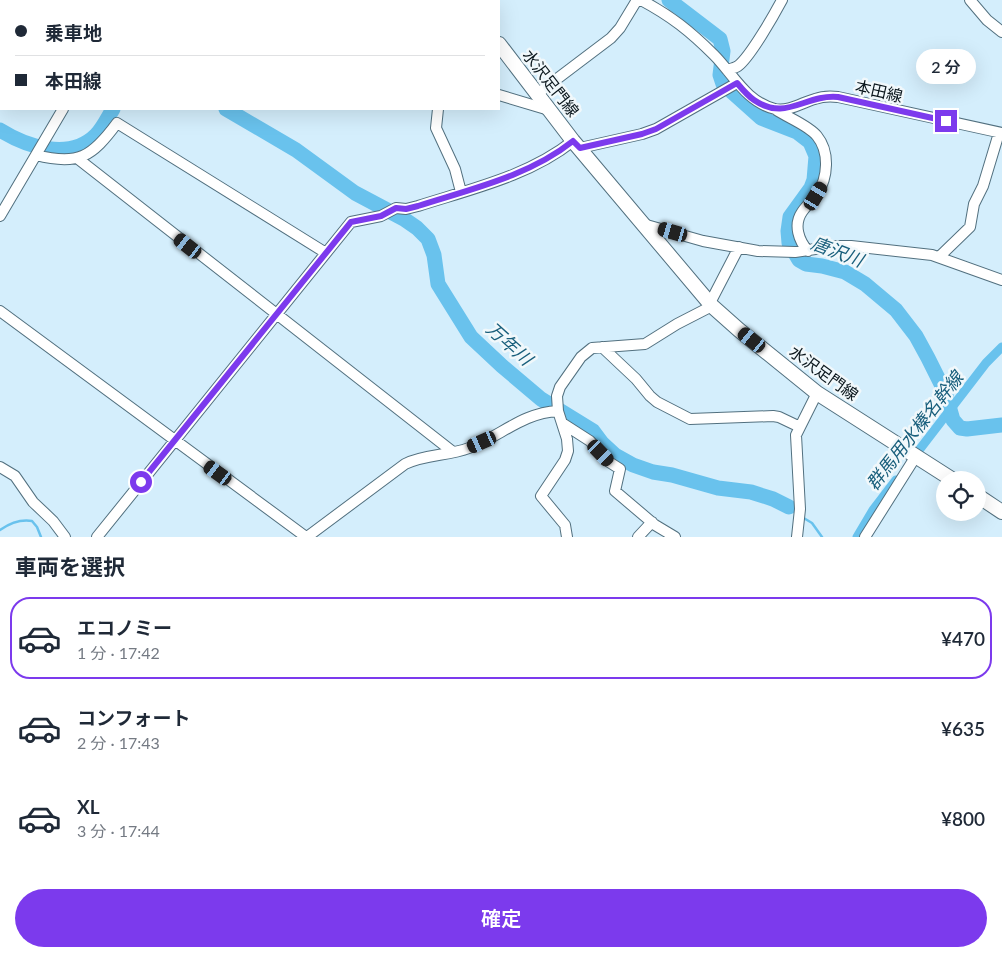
<!DOCTYPE html>
<html lang="ja">
<head>
<meta charset="utf-8">
<style>
	body { margin:0; font-family:Lato,"Noto Sans JP",sans-serif; background:#f6f6f7; color:#1f2937; height:100vh; display:flex; flex-direction:column; font-size:19px; white-space:nowrap }
	* { box-sizing:border-box; margin:0 }
	p { font-size:16px; color:#747a83 }
	.icon { flex:none; width:28px; height:28px; fill:none; stroke:currentColor; stroke-width:2; stroke-linecap:round; stroke-linejoin:round }
	.map { position:relative; height:537px; overflow:hidden }
	.panel { display:flex; flex-direction:column; background:#fff; flex:1 }
	.panel>* { flex:none }
	.hud { position:absolute; left:0px; top:0px; width:500px; height:110px; box-shadow:0 5px 20px #0002; display:grid; align-content:center; height:110px; padding:0 15px; background:#fff }
	.controls { position:absolute; left:936px; top:471px; display:grid; gap:10px }
	.controls a { display:grid; place-items:center; width:50px; height:50px; border-radius:50%; background:#fff; box-shadow:0 5px 20px #0002; font-size:25px }
	.end { position:absolute; width:22px; height:22px; margin:-11px; border:6px solid #7c3aed; background:#fff; box-shadow:0 0 0 2px #fff }
	.from { border-radius:50% }
	.bubble { position:absolute; height:35px; border-radius:18px; background:#fff; box-shadow:0 5px 20px #0002; font-size:16px; font-weight:600; line-height:35px; text-align:center }
	.car { position:absolute; width:15px; height:30px; margin:-15px -8px; border-radius:6px; box-shadow:0 0 4px 1px #0007; background:linear-gradient(#222 24%,#8ab4d8 0 40%,#222 0 76%,#8ab4d8 0 86%,#222 0) }
	.hud b { display:flex; align-items:center; gap:18px; height:48px; font-size:19px }
	.hud b+b { border-top:1px solid #e0e1e3 }
	.hud i { width:12px; height:12px; background:#1f2937 }
	ul { padding:0; list-style:none }
	li { display:flex; align-items:center; gap:15px; height:82px; margin:0 10px 8px; padding:0 5px; border:2px solid transparent; border-radius:20px }
	li div { flex:1 }
	li b { display:block; font-size:19px }
	li em { font-style:normal; font-weight:600 }
	li.selected { border-color:#7c3aed }
	li>.icon { width:45px; height:45px; stroke-width:1.5 }
	h2 { padding:0 15px; font-size:22px; line-height:60px }
	.button { display:flex; gap:10px; margin-top:auto; padding:10px 15px }
	.button a { flex:1; height:58px; border-radius:30px; background:#7c3aed; color:#fff; font-size:20px; font-weight:600; line-height:58px; text-align:center }
	.map>svg:first-child { display:block }
	.lines { fill:none; stroke-linecap:round; stroke-linejoin:round }
	.stream { stroke:#69c2ed; stroke-width:2.5 }
	.canal { stroke:#69c2ed; stroke-width:9 }
	.river { stroke:#69c2ed; stroke-width:15 }
	.minor-casing { stroke:#52707f; stroke-width:12 }
	.secondary-casing { stroke:#52707f; stroke-width:16 }
	.minor { stroke:#fff; stroke-width:10 }
	.secondary { stroke:#fff; stroke-width:14 }
	.route { stroke:#7c3aed; stroke-width:6 }
	.labels { text-anchor:middle; stroke-width:5; stroke-linejoin:round; paint-order:stroke }
	.street-label { font-size:16px; fill:#0a161c; stroke:#f1f8fb }
	.water-label { font-size:18px; font-style:italic; fill:#195f7c; stroke:#f1f8fb }
</style>
</head>
<body>
<div class="map">
<svg width="1002" height="537" viewBox="0 0 1002 537">
	<rect width="100%" height="100%" fill="#d4eefc"/>
	<g class="lines">
		<path class="stream" d="M789,507L796,512
			M802,517L812,523L822,537
			M0,530C10,523 20,519 32,521L37,527L41,537"/>
		<path class="canal" d="M913,458L986,363L1002,347
			M857,537L873,510L896,480"/>
		<path class="river" d="M669,0L720,39L723,51L720,75L723,84L761,118L797,132L810,142L816,156L814,180L811,188L790,217L788,231L789,243L799,260L806,264L822,266L845,272L865,284L896,310L916,336L928,358L945,392L953,420L960,428L967,429L1002,425
			M226,109L296,150L355,193L404,219L417,228L428,239L434,255L438,284L471,337L502,366L541,399L593,431L602,443L615,455L633,465L653,472L672,475L718,488L751,492L773,499L789,507
			M0,130C27,147 70,161 96,135C103,128 108,117 113,109"/>
		<g class="minor-casing">
			<path id="minor" d="M228,0L231,1
				M641,0C671,16 690,31 714,55C733,74 746,102 775,109C789,112 803,102 815,99C823,96 830,96 838,97L1002,133
				M970,0L987,20L1002,32
				M126,1L127,0
				M0,59L1,60
				M727,70C730,69 735,68 738,66C750,57 774,15 782,0
				M537,94L611,38L620,28L637,0
				M499,95L549,110
				M438,109L436,128L455,169L461,192
				M775,109C788,118 808,125 817,136C830,152 828,178 817,194C812,201 806,206 802,212C793,225 799,241 808,251
				M580,148L642,134L656,129L737,83
				M36,155C78,166 92,157 117,123L326,253
				M77,158L453,452
				M0,216L63,109
				M643,224L703,241L758,251L795,252L836,246H851L932,255L1002,280
				M939,257L970,227L974,204L983,186L999,133
				M710,303L739,247
				M0,311L306,537
				M602,347L636,379L650,396L657,402L690,419L773,416L779,417L800,427
				M562,423L590,441L609,462L620,469L615,491L655,525L675,537
				M0,467L15,476L33,502L53,521L65,537
				M97,537L351,222L381,216L396,208L406,209L418,206C471,189 529,176 573,141
				M307,537L405,464C425,454 448,456 469,448C501,436 522,413 558,411
				M567,537L565,525L541,496L565,460L568,451L567,439L558,411L557,396L560,387L581,357L592,348L645,344L677,324L712,306
				M638,537L652,522
				M797,537L800,509L796,435L817,393
				M865,537L916,456"/>
		</g>
		<g class="secondary-casing">
			<path id="secondary" d="M465,0L466,1
				M499,44L573,141L712,306L739,330L817,393L953,480
				M978,496L1002,512"/>
		</g>
		<use href="#minor" class="minor"/>
		<use href="#secondary" class="secondary"/>
	</g>
	<g class="lines">
		<path class="route" d="M141,482L351,222L381,216L396,208L406,209L418,206C471,189 529,176 573,141L580,148L642,134L656,129L737,83C742,89 748,96 754,100C786,122 805,94 838,97L946,121"/>
	</g>
	<g class="labels">
		<g class="street-label">
			<text transform="translate(551 83) rotate(52)" y="6">水沢足門線</text>
			<text transform="translate(879 91) rotate(13)" y="6">本田線</text>
			<text transform="translate(824 373) rotate(36)" y="6">水沢足門線</text>
		</g>
		<g class="water-label">
			<text transform="translate(837 252) rotate(21)" y="6">唐沢川</text>
			<text transform="translate(509 344) rotate(42)" y="6">万年川</text>
			<text transform="translate(915 431) rotate(-52)" y="6">群馬用水榛名幹線</text>
		</g>
	</g>
</svg>
<div class="controls">
<a><svg class="icon" aria-label="locate" viewBox="0 0 24 24"><circle cx="12" cy="12" r="6"/><path d="M12 2v4M12 18v4M2 12h4M18 12h4"/></svg></a>
</div>
<i class="end from" style="left:141px;top:482px"></i>
<i class="end" style="left:946px;top:121px"></i>
<div class="bubble" style="left:916px;top:49px;width:60px">2 分</div>
<i class="car" style="left:816px;top:196px;rotate:31deg"></i>
<i class="car" style="left:673px;top:232px;rotate:286deg"></i>
<i class="car" style="left:188px;top:246px;rotate:308deg"></i>
<i class="car" style="left:752px;top:340px;rotate:309deg"></i>
<i class="car" style="left:482px;top:442px;rotate:246deg"></i>
<i class="car" style="left:601px;top:453px;rotate:136deg"></i>
<i class="car" style="left:218px;top:473px;rotate:306deg"></i>
<div class="hud">
<b><i class="from"></i>乗車地</b>
<b><i></i>本田線</b>
</div>
</div>
<section class="panel">
<h2>車両を選択</h2>
<ul>
<li class="selected"><svg class="icon" aria-label="car" viewBox="0 0 24 24"><path d="M5 17H2v-5l4-1 3-4h7l3 4 3 1v5h-3M9 17h6M6 11h13"/><circle cx="7" cy="17" r="2"/><circle cx="17" cy="17" r="2"/></svg><div><b>エコノミー</b><p>1 分 · 17:42</p></div><em>¥470</em></li>
<li><svg class="icon" aria-label="car" viewBox="0 0 24 24"><path d="M5 17H2v-5l4-1 3-4h7l3 4 3 1v5h-3M9 17h6M6 11h13"/><circle cx="7" cy="17" r="2"/><circle cx="17" cy="17" r="2"/></svg><div><b>コンフォート</b><p>2 分 · 17:43</p></div><em>¥635</em></li>
<li><svg class="icon" aria-label="car" viewBox="0 0 24 24"><path d="M5 17H2v-5l4-1 3-4h7l3 4 3 1v5h-3M9 17h6M6 11h13"/><circle cx="7" cy="17" r="2"/><circle cx="17" cy="17" r="2"/></svg><div><b>XL</b><p>3 分 · 17:44</p></div><em>¥800</em></li>
</ul>
<div class="button"><a>確定</a></div>
</section>
</body>
</html>
